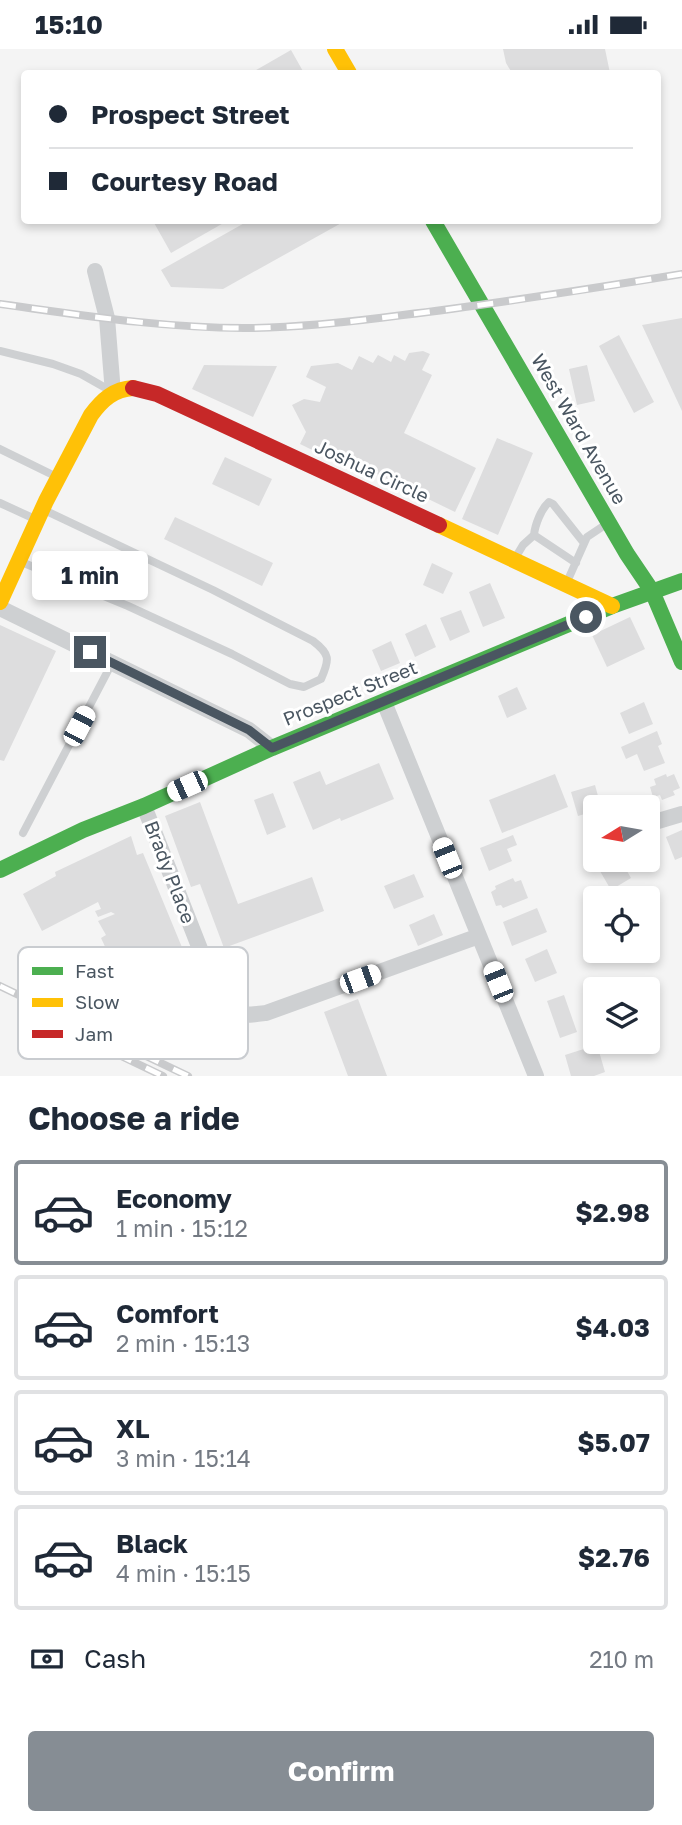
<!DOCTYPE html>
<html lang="en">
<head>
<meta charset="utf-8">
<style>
	body { margin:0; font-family:"Golos Text",sans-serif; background:#f6f6f7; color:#1f2937; height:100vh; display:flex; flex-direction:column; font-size:26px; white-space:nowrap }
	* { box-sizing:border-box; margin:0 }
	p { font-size:23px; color:#747a83 }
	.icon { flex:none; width:38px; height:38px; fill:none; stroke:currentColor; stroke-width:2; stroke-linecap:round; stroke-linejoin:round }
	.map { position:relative; height:1027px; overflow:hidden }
	.panel { display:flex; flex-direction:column; background:#fff; flex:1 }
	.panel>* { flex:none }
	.hud { position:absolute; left:21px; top:21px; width:640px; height:154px; border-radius:7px; box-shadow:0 4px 10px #0003; display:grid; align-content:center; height:154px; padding:0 28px; background:#fff }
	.needle { width:46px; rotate:259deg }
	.controls { position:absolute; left:583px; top:746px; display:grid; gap:14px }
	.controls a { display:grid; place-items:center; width:77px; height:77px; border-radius:7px; background:#fff; box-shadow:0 4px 10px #0003; font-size:35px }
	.end { position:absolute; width:32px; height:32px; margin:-16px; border:9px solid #4a5661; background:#fff; box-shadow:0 0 0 4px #fff }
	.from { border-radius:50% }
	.bubble { position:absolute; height:49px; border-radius:7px; background:#fff; box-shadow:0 4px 10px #0003; font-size:23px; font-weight:700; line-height:49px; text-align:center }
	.car { position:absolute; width:21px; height:42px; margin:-21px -10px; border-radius:9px; box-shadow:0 0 5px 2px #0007; background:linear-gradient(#fff 24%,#345 0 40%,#fff 0 76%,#345 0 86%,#fff 0) }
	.hud b { display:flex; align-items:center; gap:24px; height:66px; font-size:26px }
	.hud b+b { border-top:2px solid #e0e1e3 }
	.hud i { width:18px; height:18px; background:#1f2937 }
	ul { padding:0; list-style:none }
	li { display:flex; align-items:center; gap:21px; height:105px; margin:0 14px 10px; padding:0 14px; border:4px solid #e0e1e3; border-radius:7px }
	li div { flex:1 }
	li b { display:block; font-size:26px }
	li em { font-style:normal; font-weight:700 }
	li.on { border-color:#868d94 }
	li>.icon { width:63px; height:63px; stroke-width:1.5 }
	h2 { padding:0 28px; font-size:32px; line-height:84px }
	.pay { display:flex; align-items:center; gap:18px; height:77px; padding:0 28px; font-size:26px }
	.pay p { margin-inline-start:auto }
	.cta { display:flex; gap:14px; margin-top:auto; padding:14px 28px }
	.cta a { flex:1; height:80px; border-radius:7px; background:#868d94; color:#fff; font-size:28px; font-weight:700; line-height:80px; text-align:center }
	.status { display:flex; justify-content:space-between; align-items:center; height:49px; padding:0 35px; background:#fff; direction:ltr }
	.status svg { height:19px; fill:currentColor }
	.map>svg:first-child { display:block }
	.building { fill:#ddddde }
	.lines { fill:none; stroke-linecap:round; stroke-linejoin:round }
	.lane { stroke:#ced0d2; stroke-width:8 }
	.street { stroke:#ced0d2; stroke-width:16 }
	.fast { stroke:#4caf50; stroke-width:16 }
	.slow { stroke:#ffc107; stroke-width:16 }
	.jam { stroke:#c62828; stroke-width:16 }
	.rail-casing { stroke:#c9cacc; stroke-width:8 }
	.rail { stroke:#fff; stroke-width:5; stroke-dasharray:16; stroke-linecap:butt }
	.route { stroke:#4a5661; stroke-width:9 }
	.labels { text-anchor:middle; stroke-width:6; stroke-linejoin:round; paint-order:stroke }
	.street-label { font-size:19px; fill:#4a5661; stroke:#fff }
	.key { fill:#fff; stroke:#c9ccd0; stroke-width:2 }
	.key-label { font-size:19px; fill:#4a5661 }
</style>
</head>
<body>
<div class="status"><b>15:10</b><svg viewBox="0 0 49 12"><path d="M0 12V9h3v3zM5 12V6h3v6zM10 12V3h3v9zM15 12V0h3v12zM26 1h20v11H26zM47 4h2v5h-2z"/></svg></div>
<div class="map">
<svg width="682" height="1027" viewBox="0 0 682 1027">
	<rect width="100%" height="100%" fill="#f4f4f4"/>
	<path class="building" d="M503,0H605L610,24H512L506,14Z
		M291,1L304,24H251Z
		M153,172H227L171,204Z
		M248,172H345L223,240L171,238L161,221Z
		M682,269V362L642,276Z
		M619,286L654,353L634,364L599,297Z
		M423,302L430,305L422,321L432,326L404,384L476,419L455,463L344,409L341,415L300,395L306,383L292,356L304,350L320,353L326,338L306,328L311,317L338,314L352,321L359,307L373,314L378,306L391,313L394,306L405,312L409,304Z
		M204,316L277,317L253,368L192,340Z
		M587,316L595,352L577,356L569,320Z
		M497,389L533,404L498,486L462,470Z
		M225,408L272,430L259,457L212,435Z
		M175,468L273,514L262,537L164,490Z
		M432,514L453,524L443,545L423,536Z
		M490,534L505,569L483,578L469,543Z
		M461,561L470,583L450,592L440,569Z
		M630,568L645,600L607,618L592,586Z
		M426,575L436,598L415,608L405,585Z
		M0,576L56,602L4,712L0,711Z
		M391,592L400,614L381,622L372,601Z
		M517,638L527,660L507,669L498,647Z
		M644,653L653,675L629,685L620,664Z
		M657,682L662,695L658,697L665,714L644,722L637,705L626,710L621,698Z
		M379,714L394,750L341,772L340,769L313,781L293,733L320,722L326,736Z
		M555,725L568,758L502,784L489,751Z
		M666,725L667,728L674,725L680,739L673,742L675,746L662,751L660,746L653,748L650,738L656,736L654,730Z
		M595,736L601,758H595V762L578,767L571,743Z
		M273,744L286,778L267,786L254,751Z
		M200,753L238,855L312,828L324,862L224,899L200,835L191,838L165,767Z
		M682,781V808L675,811L666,788Z
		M513,786L517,796L507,800L512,812L489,822L480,799Z
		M131,787L137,806L143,804L186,908L138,929L132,914L116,921L101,889L106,886L98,872L115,865L111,863L98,868L95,862L101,860L98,853L42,882L23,845L56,827L55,823Z
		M593,810H620L631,829L611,841Z
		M414,825L424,848L394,860L384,837Z
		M513,829L515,833L521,831L528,849L503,859L501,856L496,857L491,843L496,840L495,837Z
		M537,859L547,883L512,897L503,873Z
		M434,865L443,886L418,897L409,876Z
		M547,900L557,924L535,933L525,910Z
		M564,946L577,983L560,989L547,952Z
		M358,950L387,1027H348L324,963Z
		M590,998L592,1001L598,999L605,1023L594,1027H571L565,1006Z"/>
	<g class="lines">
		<path class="lane" d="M0,302L53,315L81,325L111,342
			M0,400L57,428
			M0,454L35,470
			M514,511L523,496L534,486
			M19,512L128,557L232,605L290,635L304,638L321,630C330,610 330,605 313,592L213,541L44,461
			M576,514L534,486C535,476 541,460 549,453L553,455L584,494
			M567,533L587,488L608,474
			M23,784L112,614"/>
		<path class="street" d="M95,222L107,269L113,344
			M0,559L249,681L272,699
			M384,653L536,1027
			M144,757L220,951C237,968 242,967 266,964L479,887
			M648,775L682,765"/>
		<path class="fast" d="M433,172L627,505L652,542L682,613
			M0,821L83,781L144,757L272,699L612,557L682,532"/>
		<path class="slow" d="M335,0L349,24
			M439,476L612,557
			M0,553L46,452L91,366C102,351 114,340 133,339"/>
		<path class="jam" d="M133,339L157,345L439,476"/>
		<g class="rail-casing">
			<path id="rail" d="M0,255C81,266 162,279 244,279C297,279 350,273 403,266C496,255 589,240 682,225
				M0,937L188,1027
				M117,1005L163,1027"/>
		</g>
		<use href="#rail" class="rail"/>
	</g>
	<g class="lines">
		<path class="route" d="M90,603L249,681L272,699L586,568"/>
	</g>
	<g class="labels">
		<g class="street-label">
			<text transform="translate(579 380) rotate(60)" y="7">West Ward Avenue</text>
			<text transform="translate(372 422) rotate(25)" y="7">Joshua Circle</text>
			<text transform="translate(350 644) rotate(-22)" y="7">Prospect Street</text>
			<text transform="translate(170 823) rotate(69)" y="7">Brady Place</text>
		</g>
	</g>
	<rect x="18" y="898" width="230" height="112" rx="10" class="key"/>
	<rect x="32" y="918" width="31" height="8" fill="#4caf50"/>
	<rect x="32" y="949" width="31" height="9" fill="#ffc107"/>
	<rect x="32" y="981" width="31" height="8" fill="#c62828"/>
	<g class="key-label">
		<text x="75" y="929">Fast</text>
		<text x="75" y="960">Slow</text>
		<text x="75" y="992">Jam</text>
	</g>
</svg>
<div class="controls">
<a><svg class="needle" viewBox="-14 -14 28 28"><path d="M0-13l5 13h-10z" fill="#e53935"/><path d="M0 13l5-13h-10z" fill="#747a83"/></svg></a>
<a><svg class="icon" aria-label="locate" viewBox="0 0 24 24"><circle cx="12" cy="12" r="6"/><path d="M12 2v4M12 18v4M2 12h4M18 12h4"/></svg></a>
<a><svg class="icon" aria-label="layers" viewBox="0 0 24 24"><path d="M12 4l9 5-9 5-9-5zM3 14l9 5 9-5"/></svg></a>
</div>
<i class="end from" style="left:586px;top:568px"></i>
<i class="end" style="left:90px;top:603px"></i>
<div class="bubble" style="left:32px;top:502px;width:116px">1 min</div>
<i class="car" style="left:79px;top:677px;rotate:28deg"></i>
<i class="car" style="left:187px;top:737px;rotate:246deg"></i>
<i class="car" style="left:447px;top:809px;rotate:338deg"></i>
<i class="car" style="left:360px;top:930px;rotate:70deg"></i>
<i class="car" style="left:498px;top:933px;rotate:338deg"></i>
<div class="hud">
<b><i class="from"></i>Prospect Street</b>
<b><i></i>Courtesy Road</b>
</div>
</div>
<section class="panel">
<h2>Choose a ride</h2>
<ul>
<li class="on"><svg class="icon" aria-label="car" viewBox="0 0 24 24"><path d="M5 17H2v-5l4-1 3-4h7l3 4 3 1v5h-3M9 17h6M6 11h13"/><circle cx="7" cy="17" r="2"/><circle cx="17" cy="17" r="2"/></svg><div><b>Economy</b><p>1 min · 15:12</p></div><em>$2.98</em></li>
<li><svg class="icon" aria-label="car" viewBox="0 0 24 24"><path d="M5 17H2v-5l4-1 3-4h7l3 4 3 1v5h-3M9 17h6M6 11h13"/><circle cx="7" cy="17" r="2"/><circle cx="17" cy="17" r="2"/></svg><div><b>Comfort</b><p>2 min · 15:13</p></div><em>$4.03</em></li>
<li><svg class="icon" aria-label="car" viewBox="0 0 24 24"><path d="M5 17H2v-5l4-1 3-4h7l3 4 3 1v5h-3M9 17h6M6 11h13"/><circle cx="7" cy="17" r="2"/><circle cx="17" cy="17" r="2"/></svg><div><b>XL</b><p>3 min · 15:14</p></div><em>$5.07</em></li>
<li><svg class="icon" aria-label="car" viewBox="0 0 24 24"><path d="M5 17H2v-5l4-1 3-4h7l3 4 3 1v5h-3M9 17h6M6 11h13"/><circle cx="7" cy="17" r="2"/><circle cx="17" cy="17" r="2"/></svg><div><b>Black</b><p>4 min · 15:15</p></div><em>$2.76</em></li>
</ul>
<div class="pay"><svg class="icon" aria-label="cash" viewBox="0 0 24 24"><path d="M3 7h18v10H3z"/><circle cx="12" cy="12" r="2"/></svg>Cash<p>210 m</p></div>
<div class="cta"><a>Confirm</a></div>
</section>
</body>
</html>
